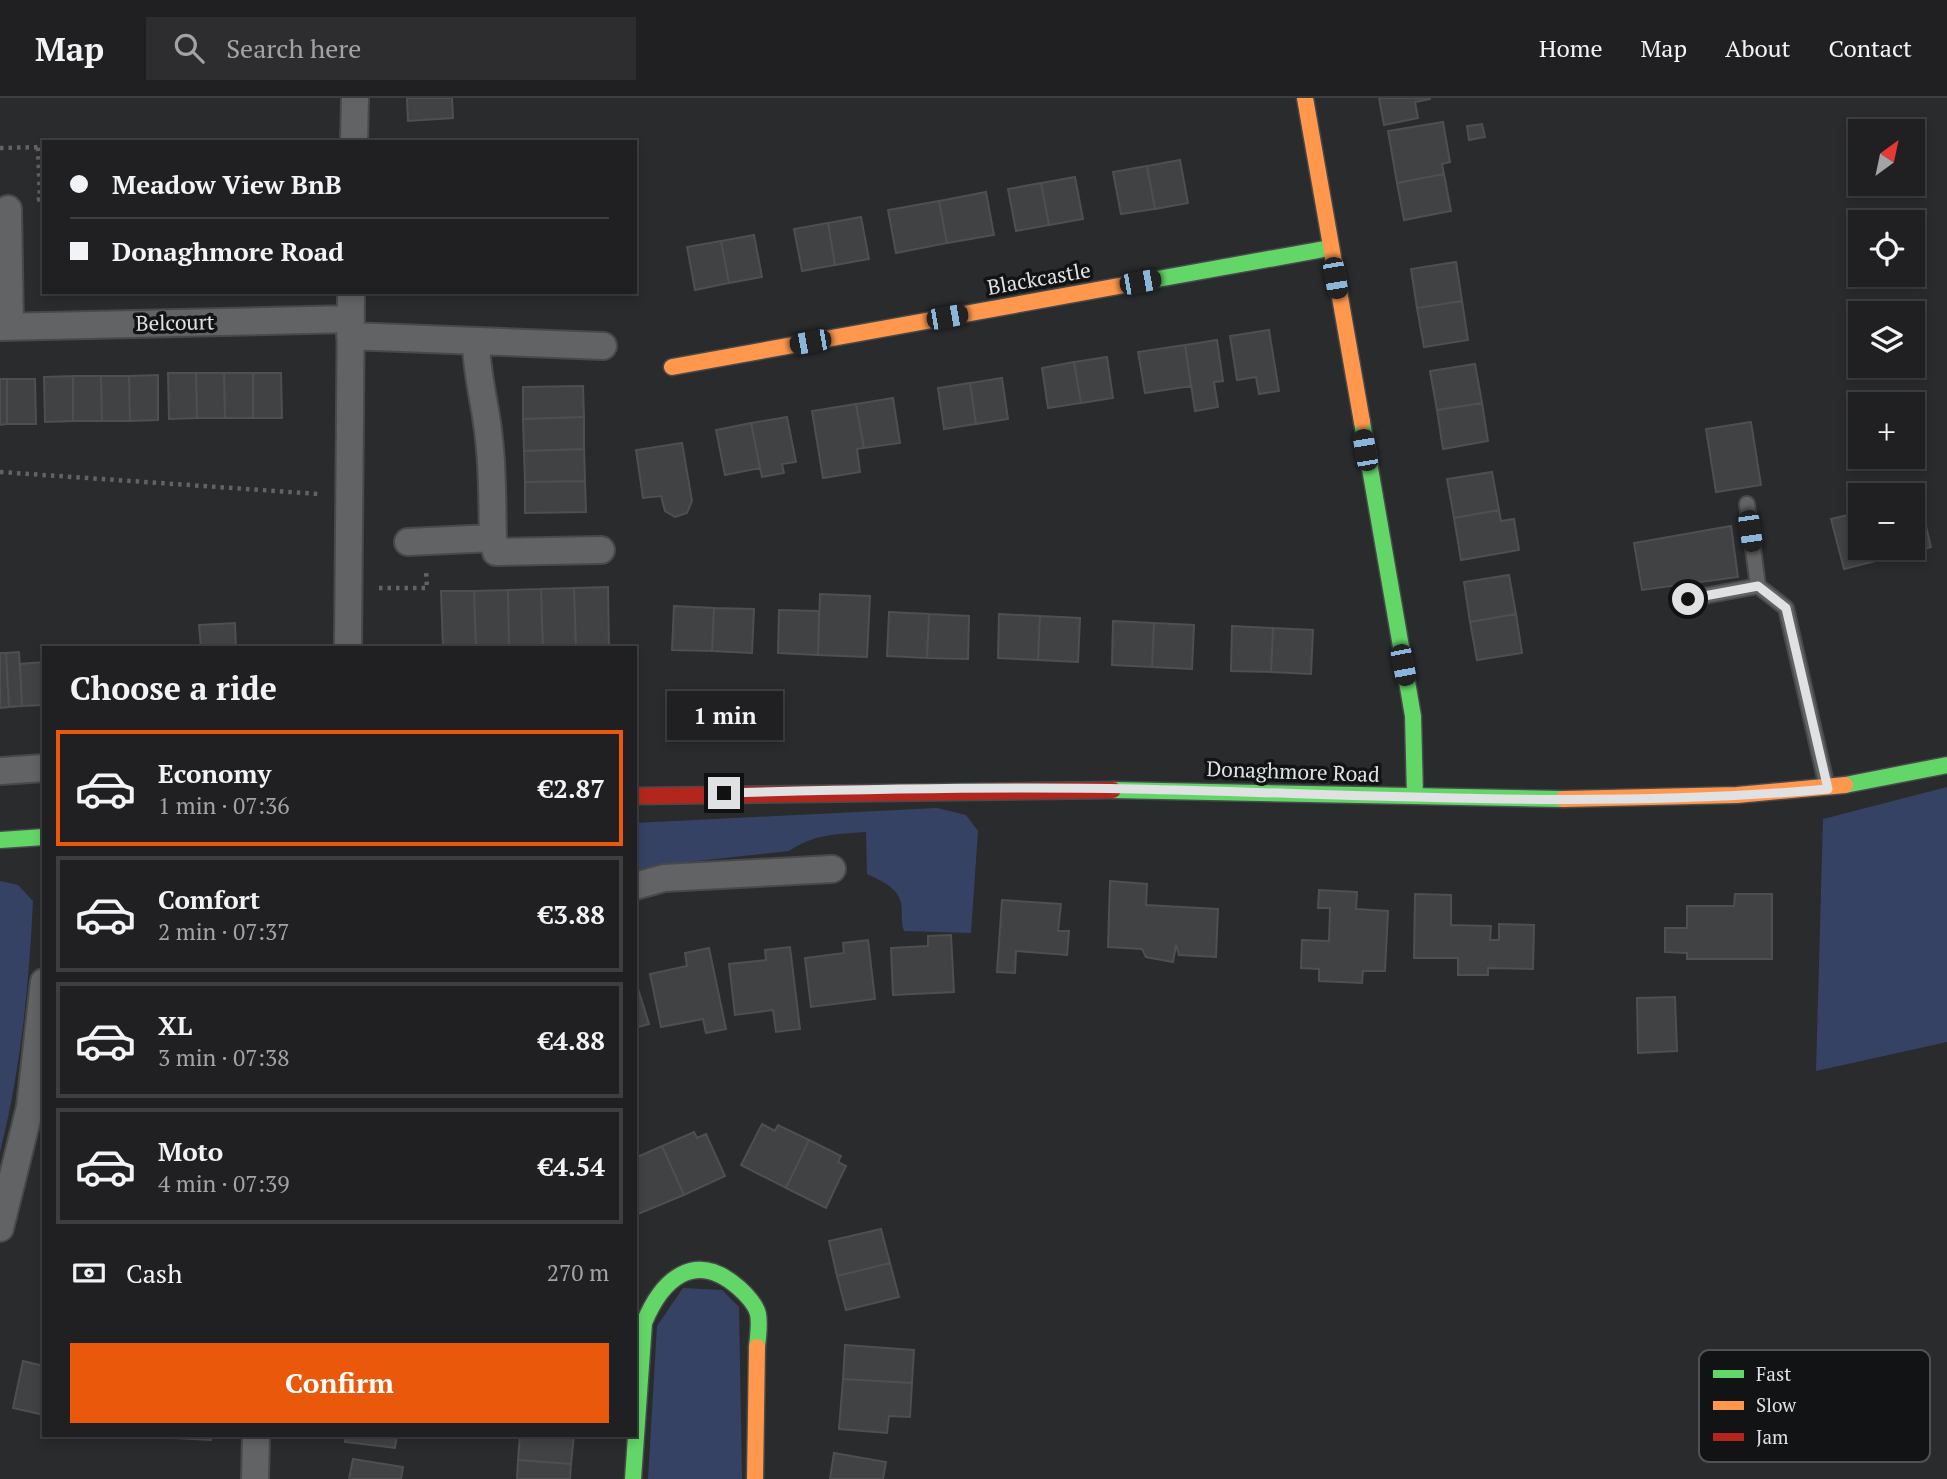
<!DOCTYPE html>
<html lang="en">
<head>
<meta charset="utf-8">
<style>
	body { margin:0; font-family:"PT Serif",serif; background:#2d2d2f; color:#f1f3f6; height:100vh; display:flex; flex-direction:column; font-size:26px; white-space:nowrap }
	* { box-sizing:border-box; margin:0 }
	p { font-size:23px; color:#a2a3a5 }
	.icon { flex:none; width:38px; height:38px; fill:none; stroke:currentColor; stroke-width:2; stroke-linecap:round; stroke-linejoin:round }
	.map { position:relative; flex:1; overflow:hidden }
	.sheet { position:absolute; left:42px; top:548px; width:595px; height:791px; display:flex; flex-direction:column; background:#202022; border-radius:0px; box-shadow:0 4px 10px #0003,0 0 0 2px #3d3e40 }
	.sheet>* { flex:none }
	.banner { position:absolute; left:42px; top:42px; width:595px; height:154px; border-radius:0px; box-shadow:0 4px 10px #0003,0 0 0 2px #3d3e40; display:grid; align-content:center; height:154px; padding:0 28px; background:#202022 }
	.needle { width:46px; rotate:33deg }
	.fabs { position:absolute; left:1848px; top:21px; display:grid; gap:14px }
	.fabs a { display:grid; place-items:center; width:77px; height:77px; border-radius:0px; background:#202022; box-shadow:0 4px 10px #0003,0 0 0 2px #3d3e40; font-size:35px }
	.end { position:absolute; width:32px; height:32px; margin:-16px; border:9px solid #e0e1e3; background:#111; box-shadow:0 0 0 4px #111 }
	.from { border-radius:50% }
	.bubble { position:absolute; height:49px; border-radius:0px; background:#202022; box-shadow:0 4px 10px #0003,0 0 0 2px #3d3e40; font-size:23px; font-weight:600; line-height:49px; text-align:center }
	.car { position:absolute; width:21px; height:42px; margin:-21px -10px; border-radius:9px; box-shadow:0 0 5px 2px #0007; background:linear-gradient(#222 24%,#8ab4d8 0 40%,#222 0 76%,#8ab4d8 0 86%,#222 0) }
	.banner b { display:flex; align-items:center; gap:24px; height:66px; font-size:26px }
	.banner b+b { border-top:2px solid #3d3e40 }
	.banner i { width:18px; height:18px; background:#f1f3f6 }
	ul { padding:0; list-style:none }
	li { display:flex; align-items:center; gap:21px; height:116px; margin:0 14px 10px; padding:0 14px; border:4px solid #3d3e40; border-radius:0px }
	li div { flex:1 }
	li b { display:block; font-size:26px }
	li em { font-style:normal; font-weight:600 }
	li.active { border-color:#ea580c }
	li>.icon { width:63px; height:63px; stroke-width:1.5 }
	h2 { padding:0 28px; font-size:32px; line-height:84px }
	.pay { display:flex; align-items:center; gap:18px; height:77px; padding:0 28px; font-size:26px }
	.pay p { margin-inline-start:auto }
	.primary-button { display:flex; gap:14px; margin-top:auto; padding:14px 28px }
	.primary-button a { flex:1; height:80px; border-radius:0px; background:#ea580c; color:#fff; font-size:28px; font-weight:600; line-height:80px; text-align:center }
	header { display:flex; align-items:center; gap:42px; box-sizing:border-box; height:98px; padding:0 35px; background:#202022; border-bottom:2px solid #3d3e40 }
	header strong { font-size:33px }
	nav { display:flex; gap:38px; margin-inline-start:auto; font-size:24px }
	.search { width:490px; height:63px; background:#2d2d2f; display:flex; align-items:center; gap:18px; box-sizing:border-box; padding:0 24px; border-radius:0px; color:#a2a3a5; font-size:26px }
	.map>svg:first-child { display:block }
	.green { fill:#364264 }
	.building { fill:#414244; stroke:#4e4f51; stroke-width:2 }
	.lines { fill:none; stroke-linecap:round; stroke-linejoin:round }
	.lane-casing { stroke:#48494b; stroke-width:18 }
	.street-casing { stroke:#48494b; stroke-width:30 }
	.fast-casing { stroke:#48494b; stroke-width:19 }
	.slow-casing { stroke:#48494b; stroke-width:19 }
	.jam-casing { stroke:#48494b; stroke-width:19 }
	.path { stroke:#636364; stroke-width:4.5; stroke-dasharray:3.5 5; stroke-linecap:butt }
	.lane { stroke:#626364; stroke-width:14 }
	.street { stroke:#626364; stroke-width:26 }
	.fast { stroke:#63d668; stroke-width:16 }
	.slow { stroke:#ff974d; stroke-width:16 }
	.jam { stroke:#b3261e; stroke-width:16 }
	.route { stroke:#e0e1e3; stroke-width:9 }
	.labels { text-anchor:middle; stroke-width:7; stroke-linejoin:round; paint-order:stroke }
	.street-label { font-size:21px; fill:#e0e1e3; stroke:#121315 }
	.key { fill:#121315; stroke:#505153; stroke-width:2 }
	.key-label { font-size:19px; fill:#e0e1e3 }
</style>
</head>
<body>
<header>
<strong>Map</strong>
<div class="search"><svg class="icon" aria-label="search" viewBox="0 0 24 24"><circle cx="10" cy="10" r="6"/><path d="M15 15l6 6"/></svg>Search here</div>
<nav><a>Home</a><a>Map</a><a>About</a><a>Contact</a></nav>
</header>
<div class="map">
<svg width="1947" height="1381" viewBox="0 0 1947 1381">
	<rect width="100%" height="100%" fill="#2a2b2d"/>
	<path class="green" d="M1947,689V944L1816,973L1823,721Z
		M937,710L966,717L978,733L971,835L904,833C900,823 903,815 901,805C898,789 879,782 867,776L866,734C837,736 814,736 789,753L670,766L635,773V725Z
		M0,783L18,787L33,803C29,887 21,971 0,1054Z
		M683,1190L722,1192L739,1209L742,1381H648L657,1228Z"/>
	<path class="building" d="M407,0H452L453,20L408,23Z
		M1379,0H1430V1L1415,4L1418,20L1384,27Z
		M1443,24L1450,64L1442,66L1444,76L1397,85L1388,33Z
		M1482,26L1485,39L1469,42L1467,28Z
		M1180,62L1188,105L1155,111L1147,68Z
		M1147,68L1155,111L1121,116L1113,74Z
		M1444,76L1451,113L1404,122L1397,85Z
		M1075,79L1083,121L1049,127L1041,85Z
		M1041,85L1049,127L1016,133L1008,91Z
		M986,94L994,137L947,145L939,103Z
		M939,103L947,145L896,155L888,112Z
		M861,119L869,161L835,167L828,125Z
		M828,125L835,167L802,173L794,131Z
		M754,137L762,179L729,185L721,143Z
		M721,143L729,185L695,192L687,149Z
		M1456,164L1462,203L1417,210L1411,171Z
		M1462,203L1468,242L1424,249L1417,210Z
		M1269,232L1279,293L1259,296L1256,279L1237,282L1230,238Z
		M1217,242L1223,283L1214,284L1218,309L1195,313L1185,247Z
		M1185,247L1191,288L1145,295L1138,254Z
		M1107,259L1113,300L1081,305L1074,264Z
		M1074,264L1081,305L1048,310L1042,270Z
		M1475,266L1482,305L1437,312L1430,273Z
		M168,275H196L197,320L169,321Z
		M196,275H224L225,320H197Z
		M224,275H253V320H225Z
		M253,275H281L282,320H253Z
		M158,277V322L130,323L129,278Z
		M73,278V323L45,324L44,279Z
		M73,278H101L102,323H73Z
		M101,278H129L130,323H102Z
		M1002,280L1008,321L976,326L970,285Z
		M0,281H7V326L0,327Z
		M7,281H35L36,326H7Z
		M970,285L976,326L944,331L938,290Z
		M583,288L584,319L523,321V289Z
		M893,300L900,345L864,350L856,306Z
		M1482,305L1488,343L1443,351L1437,312Z
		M856,306L864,350L857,351L860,374L823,380L812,313Z
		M584,319V351L524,353L523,321Z
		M787,319L796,364L782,366L784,375L762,379L751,325Z
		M1751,324L1761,387L1716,394L1706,331Z
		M751,325L760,370L725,377L716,332Z
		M682,345L692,403L687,415L675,419L665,413L661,398L643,400L636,352Z
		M584,351L585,383L525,384L524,353Z
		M1492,374L1499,412L1454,420L1447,381Z
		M585,383L586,414L525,415V384Z
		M1919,399L1931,449L1844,471L1831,421L1860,414V450H1913V401Z
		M1499,412L1501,423L1514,421L1519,452L1461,462L1454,420Z
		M1731,428L1738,479L1642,492L1634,445Z
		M1509,477L1516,516L1470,524L1464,484Z
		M608,489L609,550H576L574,490Z
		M574,490L576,550H543L541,491Z
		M541,491L543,550H509L508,492Z
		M508,492L509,550H476L474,493Z
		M441,493H474L476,550H443Z
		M820,496L870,498L867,559L818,557Z
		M674,508L714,510L712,553L672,552Z
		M714,510L754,511L752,555L712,553Z
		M779,512L819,513L818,557L778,555Z
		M889,514L929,516L927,560L887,558Z
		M929,516L969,518L968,561L927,560Z
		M999,516L1040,518L1038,562L998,560Z
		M1516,516L1522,555L1477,562L1470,524Z
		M1040,518L1080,520L1078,564L1038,562Z
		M1113,523L1154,525L1152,569L1112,567Z
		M235,525L236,550H201L199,527Z
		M1154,525L1194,527L1192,571L1152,569Z
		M1232,528L1273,530L1271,574L1231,573Z
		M1273,530L1313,532L1311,576L1271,574Z
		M19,554L22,608L9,609L6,555Z
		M0,555H6L9,609L0,610Z
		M44,564V607L22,608L20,566Z
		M1110,783L1147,786L1146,807L1218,811L1216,859L1179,857L1176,847L1173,864L1146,859L1142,851L1108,849Z
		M1319,792L1357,794L1356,811L1388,813L1385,873H1363L1362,885L1319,883V871L1301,870L1302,842L1329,843L1330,810H1318Z
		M1415,796L1451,797V827L1491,828L1490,842H1499V826L1534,827L1533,871L1488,870V877H1458V860H1414Z
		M1735,796H1772V861H1687V855L1665,854V830H1687V808H1734Z
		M1002,802L1061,806L1058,833H1069L1067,857L1016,853L1015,875L997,874Z
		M951,837L954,894L893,897L891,850L928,848V838Z
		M868,842L875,901L811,909L805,860L844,855L843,845Z
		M790,849L800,931L776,934L773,912L735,917L729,866L766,862L765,852Z
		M709,850L726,931L706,935L703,921L661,929L650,876L687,868L685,855Z
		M635,881L649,926L635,930Z
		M1675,899L1677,953L1638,955L1637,900Z
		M762,1026L775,1033L778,1027L809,1042L786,1090L741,1067Z
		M694,1034L697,1040L706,1036L725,1078L684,1097L662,1048Z
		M809,1042L841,1058L838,1064L846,1068L826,1110L786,1090Z
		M662,1048L684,1097L638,1116L635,1109V1060Z
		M881,1131L890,1165L837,1178L829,1143Z
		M890,1165L899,1199L846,1212L837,1178Z
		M845,1247L914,1252L912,1285L843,1281Z
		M23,1263L44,1268V1317L13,1310Z
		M843,1281L912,1285L910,1319L889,1318L887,1335L839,1331Z
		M156,1337H211V1342L156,1339Z
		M346,1337H397L395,1350L345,1344Z
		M520,1337H574L571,1366L518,1362Z
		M834,1355L886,1364L883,1381H830Z
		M353,1361L403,1369L401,1381H349Z
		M518,1362L571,1366L570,1381H517Z"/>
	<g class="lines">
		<g class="lane-casing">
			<path id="lane" d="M1758,488L1786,510L1827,689
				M1688,501L1758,488L1747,406"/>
		</g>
		<g class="street-casing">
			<path id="street" d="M354,44L355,0
				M8,111L10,228
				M0,229L351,221
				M350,238L603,248
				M476,243C476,275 486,308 489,341C493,374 492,408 493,440L496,454L601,452
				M408,444L493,440
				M348,550L351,194
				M0,673L44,670
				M635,788L664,780L832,771
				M0,1130L30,1009L44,884
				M255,1381L256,1337"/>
		</g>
		<g class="fast-casing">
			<path id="fast" d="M1152,182L1330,150
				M1362,324L1413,618L1415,698
				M1845,687L1947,667
				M1113,692L1563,701
				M0,742L44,739
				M633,1381L644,1225C662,1181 695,1151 739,1190C746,1196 756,1207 758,1216C760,1226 758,1239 757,1249"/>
		</g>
		<g class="slow-casing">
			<path id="slow" d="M1305,0L1362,324
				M672,269L1152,182
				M1563,701L1737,697L1845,687
				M755,1381L757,1249"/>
		</g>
		<g class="jam-casing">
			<path id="jam" d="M635,698L1113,692"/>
		</g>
		<path class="path" d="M267,44L326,42
			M0,50L44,49
			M37,102L40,101L38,49
			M0,374L319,396
			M379,490H427L426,473"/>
		<use href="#lane" class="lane"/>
		<use href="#street" class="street"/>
		<use href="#fast" class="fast"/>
		<use href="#slow" class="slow"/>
		<use href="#jam" class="jam"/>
	</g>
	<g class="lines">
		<path class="route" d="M724,695C861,691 998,688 1134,691C1365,696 1597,712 1828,691L1786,510L1758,488L1688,501"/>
	</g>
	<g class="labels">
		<g class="street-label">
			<text transform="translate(1039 181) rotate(-10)" y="7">Blackcastle</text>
			<text transform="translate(175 225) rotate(-1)" y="7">Belcourt</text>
			<text transform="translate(1293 674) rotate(2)" y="7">Donaghmore Road</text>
		</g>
	</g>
	<rect x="1699" y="1252" width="231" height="112" rx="10" class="key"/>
	<rect x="1713" y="1272" width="31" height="8" fill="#63d668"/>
	<rect x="1713" y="1303" width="31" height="9" fill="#ff974d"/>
	<rect x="1713" y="1335" width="31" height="8" fill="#b3261e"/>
	<g class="key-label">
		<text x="1756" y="1283">Fast</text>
		<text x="1756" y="1314">Slow</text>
		<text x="1756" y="1346">Jam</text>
	</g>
</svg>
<div class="fabs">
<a><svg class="needle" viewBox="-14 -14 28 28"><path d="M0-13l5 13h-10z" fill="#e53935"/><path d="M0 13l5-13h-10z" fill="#a2a3a5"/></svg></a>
<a><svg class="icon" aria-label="locate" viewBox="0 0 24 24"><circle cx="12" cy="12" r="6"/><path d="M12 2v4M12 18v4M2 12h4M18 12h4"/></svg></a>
<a><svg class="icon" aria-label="layers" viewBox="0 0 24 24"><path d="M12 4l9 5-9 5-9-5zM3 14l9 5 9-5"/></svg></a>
<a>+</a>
<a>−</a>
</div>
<i class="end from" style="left:1688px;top:501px"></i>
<i class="end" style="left:724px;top:695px"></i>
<div class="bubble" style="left:667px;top:593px;width:116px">1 min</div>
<i class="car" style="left:1335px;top:180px;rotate:170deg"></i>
<i class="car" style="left:1140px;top:184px;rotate:80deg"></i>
<i class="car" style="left:947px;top:219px;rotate:80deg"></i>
<i class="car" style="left:810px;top:244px;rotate:260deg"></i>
<i class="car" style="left:1365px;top:352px;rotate:350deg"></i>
<i class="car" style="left:1750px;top:433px;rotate:172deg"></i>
<i class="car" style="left:1403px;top:567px;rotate:169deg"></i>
<div class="banner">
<b><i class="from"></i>Meadow View BnB</b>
<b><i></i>Donaghmore Road</b>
</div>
<section class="sheet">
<h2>Choose a ride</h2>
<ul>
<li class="active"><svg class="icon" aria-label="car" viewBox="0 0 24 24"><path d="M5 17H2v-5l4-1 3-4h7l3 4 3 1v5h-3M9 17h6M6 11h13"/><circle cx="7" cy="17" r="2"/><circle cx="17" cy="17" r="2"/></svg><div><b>Economy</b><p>1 min · 07:36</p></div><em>€2.87</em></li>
<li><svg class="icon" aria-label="car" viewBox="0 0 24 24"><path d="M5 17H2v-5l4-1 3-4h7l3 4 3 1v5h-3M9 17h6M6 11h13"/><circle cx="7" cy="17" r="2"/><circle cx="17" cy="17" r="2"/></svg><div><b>Comfort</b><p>2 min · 07:37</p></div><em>€3.88</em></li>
<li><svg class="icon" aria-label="car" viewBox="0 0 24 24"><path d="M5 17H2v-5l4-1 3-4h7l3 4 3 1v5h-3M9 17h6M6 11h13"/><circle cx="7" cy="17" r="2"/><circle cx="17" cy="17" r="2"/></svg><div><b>XL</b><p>3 min · 07:38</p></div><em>€4.88</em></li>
<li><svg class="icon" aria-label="car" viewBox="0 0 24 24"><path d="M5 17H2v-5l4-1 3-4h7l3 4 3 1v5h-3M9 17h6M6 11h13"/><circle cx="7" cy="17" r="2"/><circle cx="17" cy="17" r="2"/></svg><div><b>Moto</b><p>4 min · 07:39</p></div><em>€4.54</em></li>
</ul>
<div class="pay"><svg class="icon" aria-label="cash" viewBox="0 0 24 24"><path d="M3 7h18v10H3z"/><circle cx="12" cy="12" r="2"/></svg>Cash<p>270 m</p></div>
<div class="primary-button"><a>Confirm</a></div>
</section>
</div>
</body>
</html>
